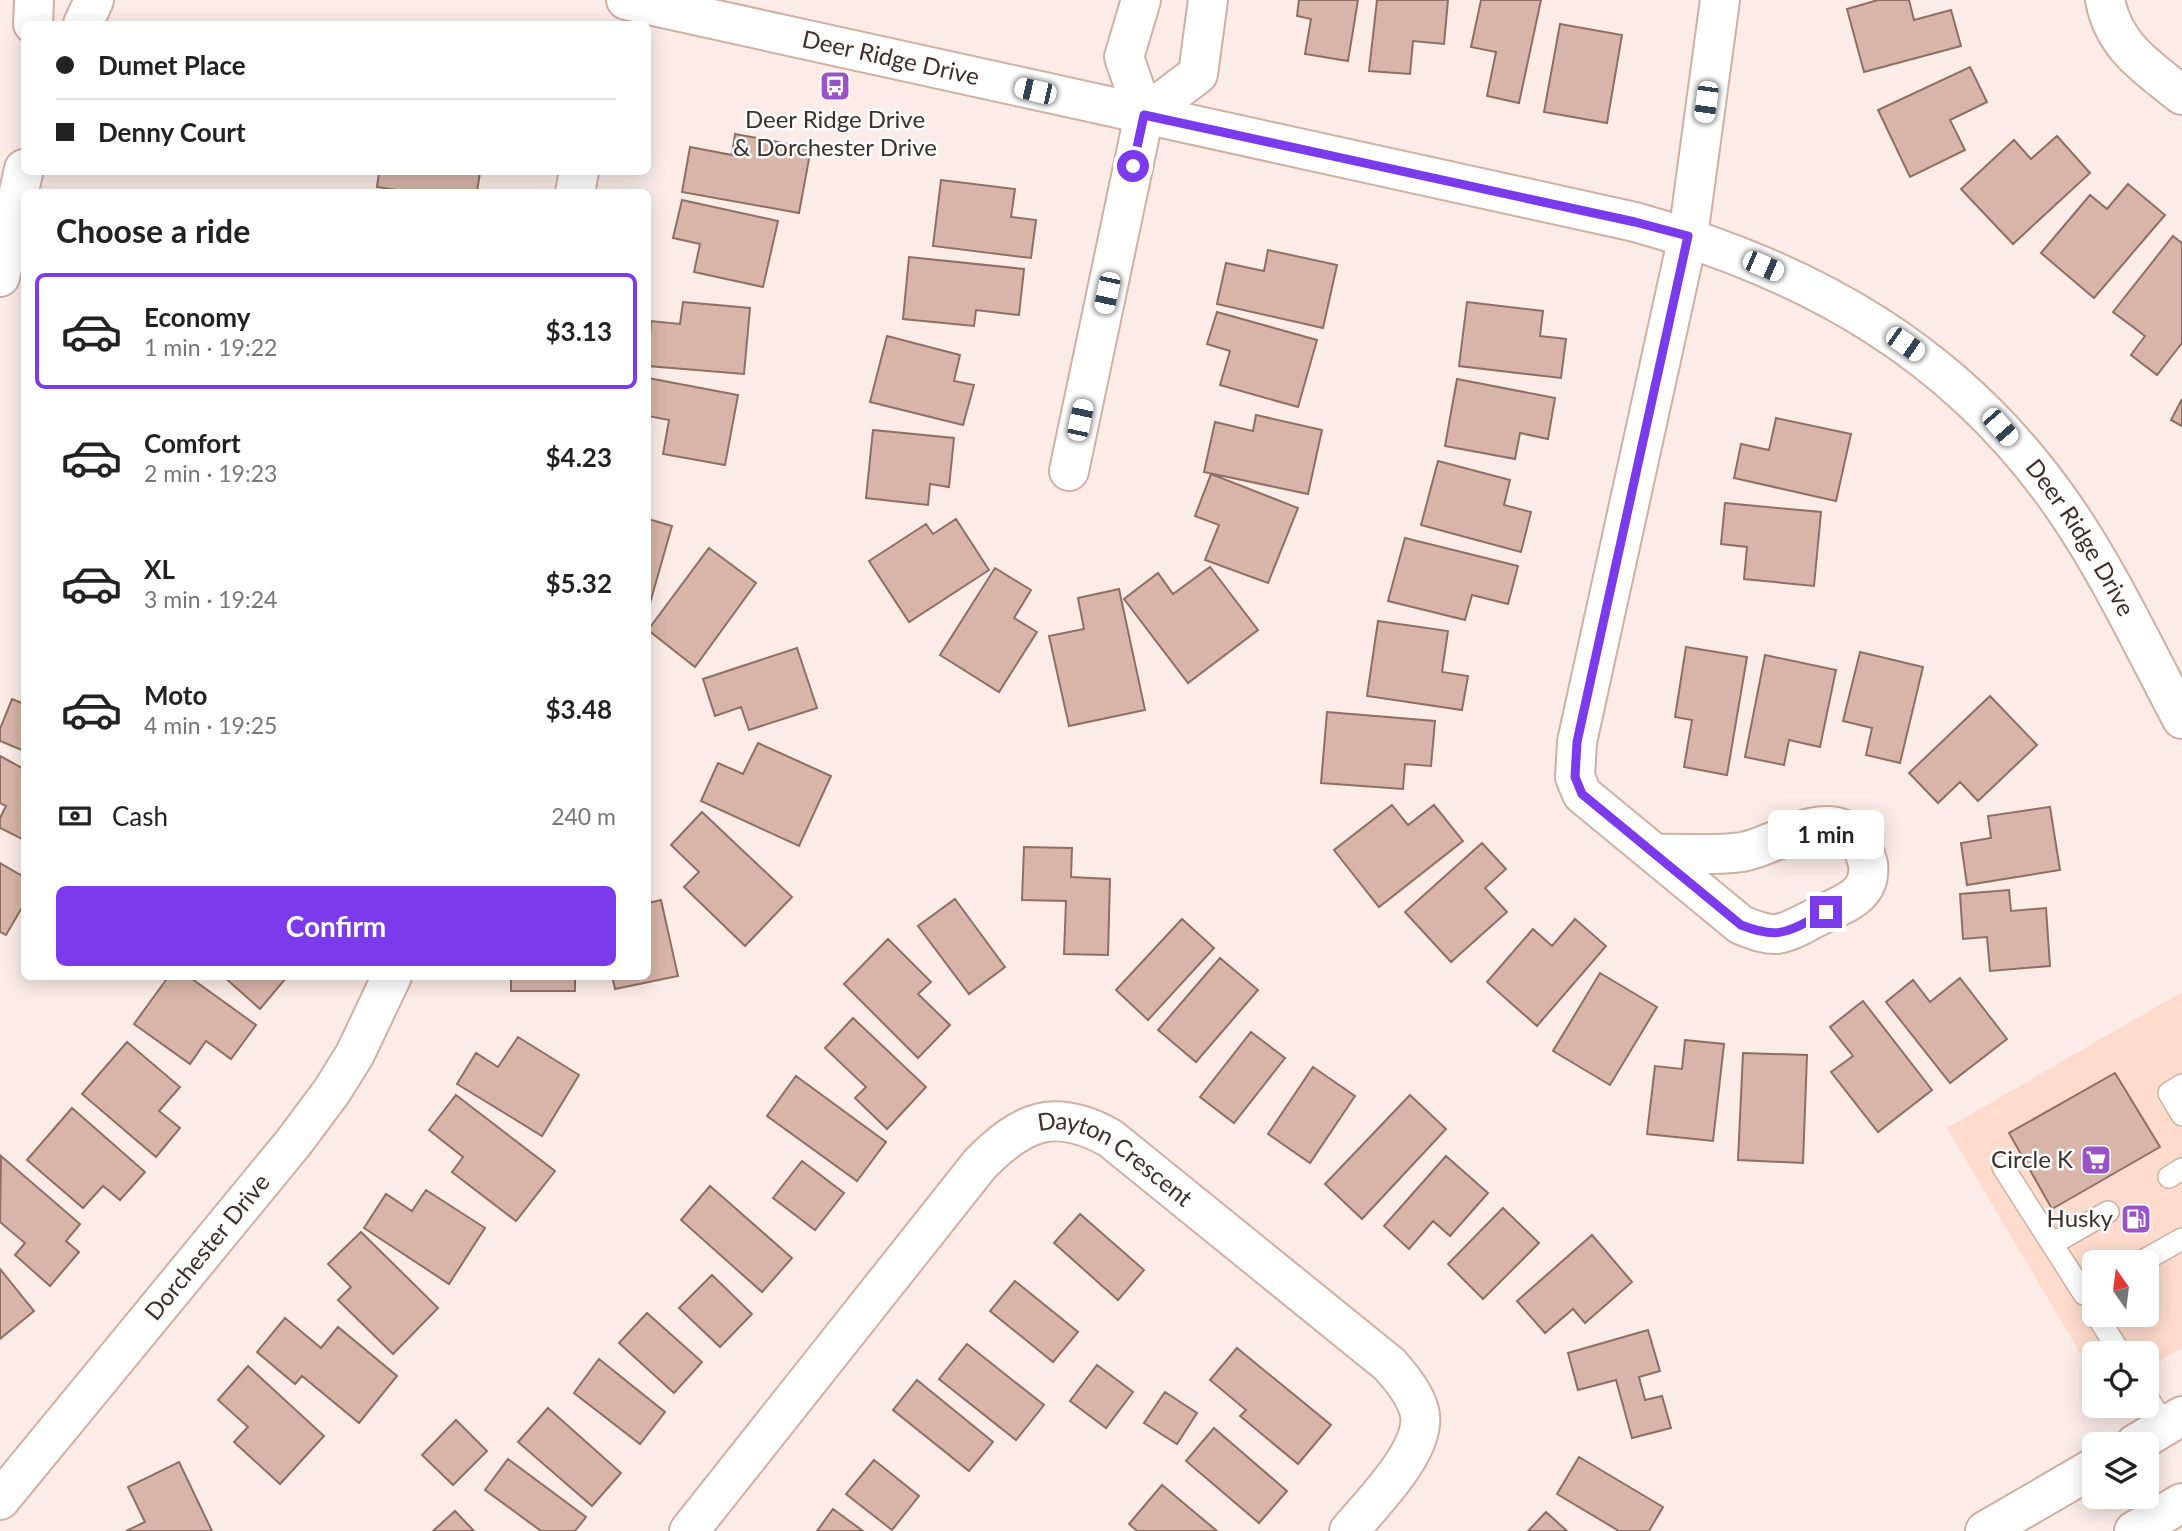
<!DOCTYPE html>
<html lang="en">
<head>
<meta charset="utf-8">
<style>
	body { margin:0; font-family:Lato,sans-serif; background:#f6f6f6; color:#222; height:100vh; display:flex; flex-direction:column; font-size:26px; white-space:nowrap }
	* { box-sizing:border-box; margin:0 }
	p { font-size:23px; color:#767676 }
	.icon { flex:none; width:38px; height:38px; fill:none; stroke:currentColor; stroke-width:2; stroke-linecap:round; stroke-linejoin:round }
	.map { position:relative; flex:1; overflow:hidden }
	.details { position:absolute; left:21px; top:189px; width:630px; height:791px; display:flex; flex-direction:column; background:#fff; border-radius:10px; box-shadow:0 4px 18px #0003 }
	.details>* { flex:none }
	.top-card { position:absolute; left:21px; top:21px; width:630px; height:154px; border-radius:10px; box-shadow:0 4px 18px #0003; display:grid; align-content:center; height:154px; padding:0 35px; background:#fff }
	.needle { width:46px; rotate:346deg }
	.fabs { position:absolute; left:2082px; top:1250px; display:grid; gap:14px }
	.fabs a { display:grid; place-items:center; width:77px; height:77px; border-radius:10px; background:#fff; box-shadow:0 4px 18px #0003; font-size:35px }
	.end { position:absolute; width:32px; height:32px; margin:-16px; border:9px solid #7c3aed; background:#fff; box-shadow:0 0 0 4px #fff }
	.from { border-radius:50% }
	.bubble { position:absolute; height:49px; border-radius:10px; background:#fff; box-shadow:0 4px 18px #0003; font-size:23px; font-weight:700; line-height:49px; text-align:center }
	.car { position:absolute; width:21px; height:42px; margin:-21px -10px; border-radius:9px; box-shadow:0 0 5px 2px #0007; background:linear-gradient(#fff 24%,#345 0 40%,#fff 0 76%,#345 0 86%,#fff 0) }
	.top-card b { display:flex; align-items:center; gap:24px; height:66px; font-size:26px }
	.top-card b+b { border-top:2px solid #e0e0e0 }
	.top-card i { width:18px; height:18px; background:#222 }
	ul { padding:0; list-style:none }
	li { display:flex; align-items:center; gap:21px; height:116px; margin:0 14px 10px; padding:0 21px; border:4px solid transparent; border-radius:10px }
	li div { flex:1 }
	li b { display:block; font-size:26px }
	li em { font-style:normal; font-weight:700 }
	li.on { border-color:#7c3aed }
	li>.icon { width:63px; height:63px; stroke-width:1.5 }
	h2 { padding:0 35px; font-size:32px; line-height:84px }
	.pay { display:flex; align-items:center; gap:18px; height:77px; padding:0 35px; font-size:26px }
	.pay p { margin-inline-start:auto }
	.cta { display:flex; gap:14px; margin-top:auto; padding:14px 35px }
	.cta a { flex:1; height:80px; border-radius:10px; background:#7c3aed; color:#fff; font-size:28px; font-weight:700; line-height:80px; text-align:center }
	.map>svg:first-child { display:block }
	.built { fill:#fedbcc; fill-rule:evenodd }
	.building { fill:#d8b5a8; stroke:#8f6f63; stroke-width:2 }
	.lines { fill:none; stroke-linecap:round; stroke-linejoin:round }
	.service-casing { stroke:#d1afa1; stroke-width:24 }
	.minor-casing { stroke:#d1afa1; stroke-width:42 }
	.tertiary-casing { stroke:#d1afa1; stroke-width:42 }
	.secondary-casing { stroke:#d1afa1; stroke-width:42 }
	.service { stroke:#fff; stroke-width:21 }
	.minor { stroke:#fff; stroke-width:38 }
	.tertiary { stroke:#fff; stroke-width:38 }
	.secondary { stroke:#fff; stroke-width:38 }
	.route { stroke:#7c3aed; stroke-width:9 }
	.labels { text-anchor:middle; stroke-width:5; stroke-linejoin:round; paint-order:stroke }
	.street-label { font-size:24px; fill:#3d2f2a; stroke:#fff }
	.poi-label { font-size:24px; fill:#3d2f2a; stroke:#fff; text-anchor:end }
</style>
</head>
<body>
<div class="map">
<svg width="2182" height="1531" viewBox="0 0 2182 1531">
	<rect width="100%" height="100%" fill="#fbece7"/>
	<path class="built" d="M2182,992V1348L2147,1368V1353H2095V1378L1947,1128ZM2095,1262H2147V1314H2095Z"/>
	<path class="building" d="M1299,0H1358L1348,61L1305,54L1311,19L1297,16Z
		M1377,0H1448L1444,44L1413,41L1410,74L1369,71Z
		M1481,0H1541L1519,103L1487,96L1496,52L1471,47Z
		M1878,0H1909L1914,20L1951,10L1961,46L1864,72L1847,9Z
		M1560,24L1622,35L1607,123L1544,112Z
		M1970,67L1987,102L1950,120L1965,150L1910,177L1878,110Z
		M735,134L811,148L799,213L682,192L690,147L732,155Z
		M2057,136L2090,173L2013,244L1961,189L2014,140L2031,159Z
		M379,172H480L477,192H409L377,187Z
		M941,180L1015,189L1011,217L1036,220L1031,258L933,246Z
		M2128,184L2165,215L2094,298L2041,253L2090,195L2107,209Z
		M682,200L778,221L763,287L694,272L700,244L673,238Z
		M2173,236L2182,243V343L2157,375L2131,355L2145,336L2113,312Z
		M1268,250L1337,265L1323,328L1217,304L1226,263L1264,271Z
		M909,257L1024,269L1019,315L976,310L974,326L903,319Z
		M683,302L750,308L744,374L648,366L651,321L680,324Z
		M1467,302L1543,311L1540,336L1566,339L1561,378L1459,366Z
		M1217,312L1317,340L1298,407L1220,385L1230,351L1207,344Z
		M887,336L960,355L954,381L974,385L963,425L870,402Z
		M648,378L738,395L725,465L663,454L669,420L648,416Z
		M1457,379L1555,398L1548,439L1520,433L1515,459L1445,446Z
		M2182,399V426L2171,420Z
		M1256,415L1322,430L1308,494L1204,472L1215,422L1253,431Z
		M1776,418L1851,434L1836,501L1734,478L1741,444L1769,450Z
		M873,430L954,438L949,487L930,484L928,505L866,498Z
		M1438,461L1510,480L1504,505L1531,512L1521,552L1421,525Z
		M1211,474L1298,508L1268,583L1205,560L1219,525L1195,516Z
		M1725,503L1821,512L1814,586L1744,579L1747,547L1721,544Z
		M648,519L672,526L648,610Z
		M956,519L989,570L909,622L869,561L926,524L933,534Z
		M1405,538L1518,566L1508,604L1472,595L1465,620L1388,601Z
		M709,548L756,583L695,667L648,630Z
		M1210,567L1258,630L1188,683L1124,599L1158,573L1173,594Z
		M995,568L1031,590L1014,618L1037,632L999,692L940,655Z
		M1119,589L1145,710L1069,726L1049,636L1084,629L1078,598Z
		M1378,621L1448,631L1442,672L1468,676L1462,710L1367,696Z
		M1686,647L1747,657L1727,775L1684,767L1692,720L1675,717Z
		M797,648L817,708L749,730L741,707L715,716L703,679Z
		M1860,652L1923,667L1900,763L1866,755L1872,728L1843,721Z
		M1765,655L1836,670L1820,747L1789,740L1784,765L1745,757Z
		M1990,696L2037,745L1978,801L1960,782L1938,803L1909,773Z
		M12,699L24,704V751L0,741V729Z
		M1327,712L1435,721L1431,766L1405,764L1403,789L1321,783Z
		M758,743L831,776L799,846L701,801L718,763L743,774Z
		M0,756L24,769V840L0,828V818L6,806L0,803Z
		M1392,805L1408,825L1434,805L1463,841L1379,907L1334,850Z
		M2050,807L2060,870L1967,885L1961,843L1991,838L1988,816Z
		M702,812L792,897L745,946L684,887L699,872L671,845Z
		M1482,843L1506,869L1485,888L1507,912L1451,962L1405,912Z
		M1024,847L1072,848L1071,877L1110,879L1108,955L1064,954L1066,901L1022,900Z
		M0,863L24,877V904L6,935L0,932Z
		M2009,890L2011,911L2046,908L2050,966L1990,971L1987,937L1963,939L1960,894Z
		M955,899L1005,967L969,994L918,926Z
		M661,900L678,976L615,989L612,976H648V903Z
		M1182,919L1214,948L1148,1020L1116,990Z
		M1575,919L1606,946L1537,1026L1487,982L1533,929L1552,946Z
		M888,939L931,982L918,994L950,1025L918,1058L844,984Z
		M1220,958L1258,990L1196,1062L1158,1030Z
		M1600,973L1657,1007L1610,1085L1553,1051Z
		M169,976H188L256,1025L231,1059L206,1041L190,1064L134,1024Z
		M223,976H284L286,978L260,1009Z
		M511,976H575V991H511Z
		M1960,978L2007,1039L1950,1083L1886,1002L1913,980L1930,1002Z
		M1863,1001L1932,1090L1878,1132L1831,1072L1853,1056L1830,1027Z
		M853,1018L926,1087L887,1129L855,1098L866,1087L825,1048Z
		M1251,1032L1285,1058L1234,1123L1200,1097Z
		M518,1037L579,1075L542,1136L457,1084L476,1053L498,1067Z
		M1685,1040L1724,1044L1713,1141L1647,1134L1655,1066L1682,1069Z
		M127,1042L180,1087L159,1111L180,1128L156,1157L82,1094Z
		M1743,1053L1807,1055L1803,1163L1738,1160Z
		M1313,1067L1355,1096L1310,1163L1268,1134Z
		M2115,1073L2160,1147L2052,1209L2009,1133Z
		M796,1076L886,1142L857,1181L767,1116Z
		M456,1095L555,1171L516,1221L452,1172L463,1157L429,1130Z
		M1410,1095L1446,1129L1362,1219L1325,1184Z
		M72,1108L145,1172L120,1200L103,1186L83,1208L27,1160Z
		M1,1156L80,1224L66,1241L79,1252L50,1286L15,1255L25,1243L0,1222Z
		M1446,1156L1488,1193L1450,1236L1433,1221L1409,1249L1384,1226Z
		M802,1161L844,1193L815,1230L773,1198Z
		M710,1186L792,1258L762,1292L681,1220Z
		M426,1190L485,1228L449,1284L364,1228L386,1194L412,1211Z
		M1503,1208L1539,1243L1483,1299L1448,1264Z
		M1080,1214L1144,1270L1118,1300L1054,1243Z
		M361,1232L438,1308L393,1354L338,1300L351,1287L328,1264Z
		M1592,1235L1632,1282L1585,1323L1573,1309L1545,1333L1517,1301Z
		M0,1269L34,1311L0,1339Z
		M712,1275L752,1314L720,1347L679,1308Z
		M1015,1281L1078,1332L1053,1362L990,1311Z
		M647,1313L702,1362L674,1393L619,1343Z
		M285,1318L321,1348L338,1327L397,1376L359,1423L302,1376L295,1384L257,1352Z
		M1648,1330L1660,1371L1639,1377L1645,1400L1662,1396L1671,1428L1632,1438L1616,1380L1578,1390L1568,1353Z
		M967,1344L1044,1405L1016,1440L939,1379Z
		M1237,1348L1331,1425L1298,1464L1240,1416L1246,1410L1210,1380Z
		M599,1359L665,1412L640,1444L574,1393Z
		M1097,1365L1133,1392L1106,1428L1070,1401Z
		M248,1366L324,1436L280,1484L234,1442L248,1427L218,1400Z
		M917,1380L993,1442L969,1471L893,1410Z
		M1165,1392L1197,1413L1177,1444L1144,1423Z
		M548,1408L621,1473L592,1506L518,1442Z
		M456,1420L487,1451L453,1485L422,1455Z
		M1214,1428L1287,1491L1259,1523L1186,1461Z
		M1579,1457L1663,1507L1649,1531H1619L1557,1494Z
		M508,1459L586,1517L575,1531H541L485,1490Z
		M874,1460L919,1496L892,1530L846,1494Z
		M179,1462L212,1531H126L145,1522L128,1487Z
		M1162,1485L1217,1531H1137L1129,1524Z
		M833,1509L863,1531H817Z
		M455,1511L474,1531H433Z
		M1546,1512L1567,1531H1528Z"/>
	<g class="lines">
		<g class="service-casing">
			<path id="service" d="M2182,1085L2169,1093L2182,1115
				M2003,1167L2084,1294
				M2169,1177L2182,1169
				M2052,1244L2108,1212
				M2141,1262L2182,1239
				M2096,1314L2120,1353
				M2147,1397L2165,1426"/>
		</g>
		<g class="minor-casing">
			<g id="minor">
				<path d="M1141,0L1124,57L1144,115"/>
				<path d="M2105,0C2114,47 2147,67 2182,95"/>
				<path d="M33,24L34,0"/>
				<path d="M83,24L94,0"/>
				<path d="M1144,115L1198,74L1208,0"/>
				<path d="M0,277L24,169"/>
				<path d="M1069,471L1144,115"/>
				<path d="M1656,854C1684,853 1715,856 1742,852C1777,846 1827,805 1857,840C1863,847 1866,856 1868,864C1872,898 1841,904 1817,917C1804,923 1791,932 1777,934C1765,935 1752,929 1741,925L1582,794L1575,777L1577,742L1688,236"/>
				<path id="s1" d="M689,1531L980,1164C1022,1121 1054,1107 1110,1138L1389,1364C1401,1377 1414,1393 1419,1410C1430,1447 1371,1504 1349,1531"/>
			</g>
		</g>
		<g class="tertiary-casing">
			<g id="tertiary">
				<path id="s2" d="M626,0L1635,222C1811,271 1957,353 2063,506C2109,572 2144,648 2182,719"/>
				<path d="M575,192L579,172"/>
				<path d="M1688,236L1720,0"/>
				<path id="s3" d="M0,1500L294,1142L332,1091L355,1054L392,976"/>
			</g>
		</g>
		<g class="secondary-casing">
			<path id="secondary" d="M2135,1444L2182,1416
				M1985,1531L2095,1467
				M2134,1531L2182,1503"/>
		</g>
		<use href="#service" class="service"/>
		<use href="#minor" class="minor"/>
		<use href="#tertiary" class="tertiary"/>
		<use href="#secondary" class="secondary"/>
	</g>
	<g class="lines">
		<path class="route" d="M1133,166L1144,115L1635,222L1688,236L1577,742L1575,777L1582,794L1741,925C1782,941 1789,930 1826,912"/>
	</g>
	<defs>
		<g id="bus-square" transform="scale(1.575)"><rect x="-9" y="-9" width="18" height="18" rx="4" fill="#9a53c6" stroke="#fff"/><path d="M-5-6H5V4H4V6H2V4H-2V6H-4V4H-5ZM-3.5-4V0h7V-4ZM-3.5 1.2v1.5H-2V1.2ZM2 1.2v1.5H3.5V1.2Z" fill="#fff"/></g>
		<g id="supermarket-square" transform="scale(1.575)"><rect x="-9" y="-9" width="18" height="18" rx="4" fill="#9a53c6" stroke="#fff"/><path d="M-6-5.5h2.5l.6 2H6L4.5 2H-2.5L-4.4-4H-6ZM-1.5 3.2a1.3 1.3 0 1 0 .1 0ZM3 3.2a1.3 1.3 0 1 0 .1 0Z" fill="#fff"/></g>
		<g id="fuel-square" transform="scale(1.575)"><rect x="-9" y="-9" width="18" height="18" rx="4" fill="#9a53c6" stroke="#fff"/><path d="M-5.5-6h7V0h2V4h1.3V-2.5L3-4.5l.8-.8L6-3V5H2.5V1h-1V6h-7ZM-4.2-4.7v3.2H.2V-4.7Z" fill="#fff"/></g>
	</defs>
	<g fill-rule="evenodd">
		<use href="#bus-square" x="835" y="86"/>
		<use href="#supermarket-square" x="2096" y="1160"/>
		<use href="#fuel-square" x="2136" y="1219"/>
	</g>
	<g class="labels">
		<g class="street-label">
			<text dy="8" stroke="none"><textPath href="#s2" startOffset="271">Deer Ridge Drive</textPath></text>
			<text dy="8" stroke="none"><textPath href="#s2" startOffset="1594">Deer Ridge Drive</textPath></text>
			<text dy="8" stroke="none"><textPath href="#s1" startOffset="628">Dayton Crescent</textPath></text>
			<text dy="8" stroke="none"><textPath href="#s3" startOffset="327">Dorchester Drive</textPath></text>
		</g>
		<g class="poi-label">
			<text x="835" y="128" text-anchor="middle">Deer Ridge Drive<tspan x="835" dy="28">&amp; Dorchester Drive</tspan></text>
			<text x="2073" y="1168">Circle K</text>
			<text x="2113" y="1227">Husky</text>
		</g>
	</g>
</svg>
<div class="fabs">
<a><svg class="needle" viewBox="-14 -14 28 28"><path d="M0-13l5 13h-10z" fill="#e53935"/><path d="M0 13l5-13h-10z" fill="#767676"/></svg></a>
<a><svg class="icon" aria-label="locate" viewBox="0 0 24 24"><circle cx="12" cy="12" r="6"/><path d="M12 2v4M12 18v4M2 12h4M18 12h4"/></svg></a>
<a><svg class="icon" aria-label="layers" viewBox="0 0 24 24"><path d="M12 4l9 5-9 5-9-5zM3 14l9 5 9-5"/></svg></a>
</div>
<i class="end from" style="left:1133px;top:166px"></i>
<i class="end" style="left:1826px;top:912px"></i>
<div class="bubble" style="left:1768px;top:810px;width:116px">1 min</div>
<i class="car" style="left:1035px;top:91px;rotate:283deg"></i>
<i class="car" style="left:1706px;top:102px;rotate:188deg"></i>
<i class="car" style="left:1763px;top:266px;rotate:113deg"></i>
<i class="car" style="left:1107px;top:293px;rotate:192deg"></i>
<i class="car" style="left:1905px;top:344px;rotate:125deg"></i>
<i class="car" style="left:1080px;top:420px;rotate:12deg"></i>
<i class="car" style="left:2000px;top:427px;rotate:139deg"></i>
<div class="top-card">
<b><i class="from"></i>Dumet Place</b>
<b><i></i>Denny Court</b>
</div>
<section class="details">
<h2>Choose a ride</h2>
<ul>
<li class="on"><svg class="icon" aria-label="car" viewBox="0 0 24 24"><path d="M5 17H2v-5l4-1 3-4h7l3 4 3 1v5h-3M9 17h6M6 11h13"/><circle cx="7" cy="17" r="2"/><circle cx="17" cy="17" r="2"/></svg><div><b>Economy</b><p>1 min · 19:22</p></div><em>$3.13</em></li>
<li><svg class="icon" aria-label="car" viewBox="0 0 24 24"><path d="M5 17H2v-5l4-1 3-4h7l3 4 3 1v5h-3M9 17h6M6 11h13"/><circle cx="7" cy="17" r="2"/><circle cx="17" cy="17" r="2"/></svg><div><b>Comfort</b><p>2 min · 19:23</p></div><em>$4.23</em></li>
<li><svg class="icon" aria-label="car" viewBox="0 0 24 24"><path d="M5 17H2v-5l4-1 3-4h7l3 4 3 1v5h-3M9 17h6M6 11h13"/><circle cx="7" cy="17" r="2"/><circle cx="17" cy="17" r="2"/></svg><div><b>XL</b><p>3 min · 19:24</p></div><em>$5.32</em></li>
<li><svg class="icon" aria-label="car" viewBox="0 0 24 24"><path d="M5 17H2v-5l4-1 3-4h7l3 4 3 1v5h-3M9 17h6M6 11h13"/><circle cx="7" cy="17" r="2"/><circle cx="17" cy="17" r="2"/></svg><div><b>Moto</b><p>4 min · 19:25</p></div><em>$3.48</em></li>
</ul>
<div class="pay"><svg class="icon" aria-label="cash" viewBox="0 0 24 24"><path d="M3 7h18v10H3z"/><circle cx="12" cy="12" r="2"/></svg>Cash<p>240 m</p></div>
<div class="cta"><a>Confirm</a></div>
</section>
</div>
</body>
</html>
